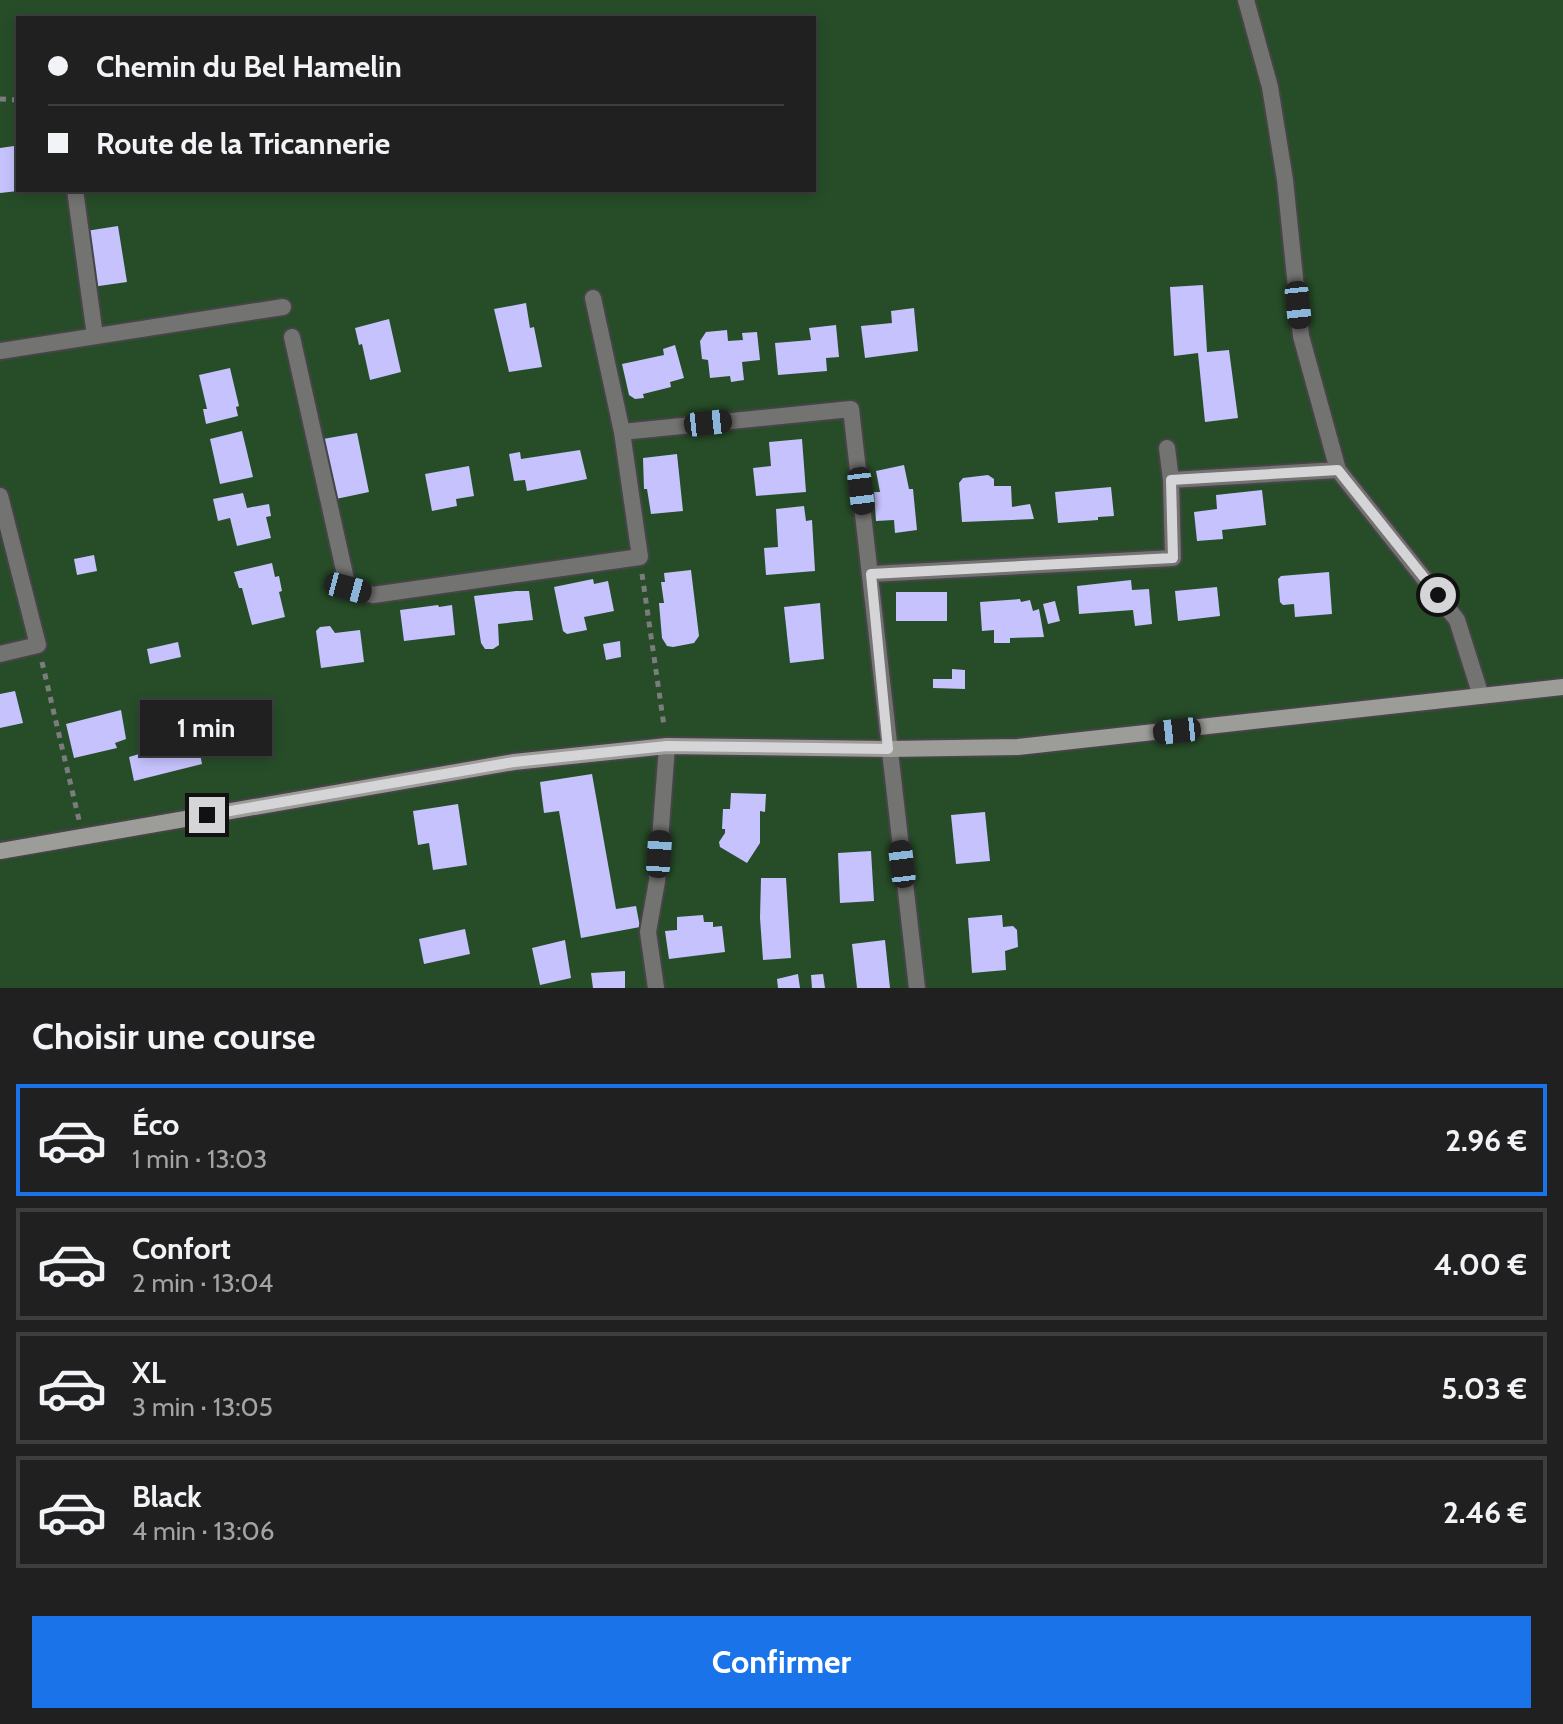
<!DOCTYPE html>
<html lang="fr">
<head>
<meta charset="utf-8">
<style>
	body { margin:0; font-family:Cabin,sans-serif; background:#2d2d2e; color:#f1f3f6; height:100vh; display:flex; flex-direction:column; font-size:30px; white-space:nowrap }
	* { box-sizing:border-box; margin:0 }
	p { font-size:26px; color:#a2a3a5 }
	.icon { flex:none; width:44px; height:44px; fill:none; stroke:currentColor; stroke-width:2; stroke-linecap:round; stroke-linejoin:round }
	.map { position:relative; height:988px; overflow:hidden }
	.panel { display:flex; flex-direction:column; background:#202021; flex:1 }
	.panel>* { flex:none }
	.hud { position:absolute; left:16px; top:16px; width:800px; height:176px; border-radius:0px; box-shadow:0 4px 12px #0003,0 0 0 2px #3d3e3f; display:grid; align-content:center; height:176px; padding:0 32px; background:#202021 }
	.end { position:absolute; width:36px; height:36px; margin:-18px; border:10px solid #d5d5d7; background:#111; box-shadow:0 0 0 4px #111 }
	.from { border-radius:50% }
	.bubble { position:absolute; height:56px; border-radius:0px; background:#202021; box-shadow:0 4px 12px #0003,0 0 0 2px #3d3e3f; font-size:26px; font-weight:800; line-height:56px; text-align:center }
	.car { position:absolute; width:24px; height:48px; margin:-24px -12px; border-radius:10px; box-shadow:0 0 6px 2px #0007; background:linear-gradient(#222 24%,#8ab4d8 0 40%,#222 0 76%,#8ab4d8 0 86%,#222 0) }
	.hud b { display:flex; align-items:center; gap:28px; height:76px; font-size:30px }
	.hud b+b { border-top:2px solid #3d3e3f }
	.hud i { width:20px; height:20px; background:#f1f3f6 }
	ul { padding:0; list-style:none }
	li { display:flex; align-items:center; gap:24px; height:112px; margin:0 16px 12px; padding:0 16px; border:4px solid #3d3e3f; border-radius:0px }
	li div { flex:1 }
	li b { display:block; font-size:30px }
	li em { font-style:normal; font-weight:800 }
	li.current { border-color:#1a73e8 }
	li>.icon { width:72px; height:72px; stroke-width:1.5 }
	h2 { padding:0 32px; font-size:36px; line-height:96px }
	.primary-button { display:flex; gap:16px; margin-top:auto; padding:16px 32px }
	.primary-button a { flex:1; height:92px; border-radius:0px; background:#1a73e8; color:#fff; font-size:32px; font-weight:800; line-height:92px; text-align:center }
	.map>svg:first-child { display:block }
	.green { fill:#274d28; fill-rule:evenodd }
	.building { fill:#c5c2fd }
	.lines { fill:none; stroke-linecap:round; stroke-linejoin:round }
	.street-casing { stroke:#454547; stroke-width:20 }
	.secondary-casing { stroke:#454547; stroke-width:20 }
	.path { stroke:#7c7c7e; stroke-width:5; stroke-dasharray:6 6; stroke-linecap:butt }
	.street { stroke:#737371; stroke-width:16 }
	.secondary { stroke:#9c9c99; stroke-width:16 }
	.route { stroke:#d5d5d7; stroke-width:10 }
</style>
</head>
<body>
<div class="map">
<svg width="1563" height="988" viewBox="0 0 1563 988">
	<rect width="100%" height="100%" fill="#2a2a2c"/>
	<path class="green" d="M0,0H1563V988H0ZM18,18H814V190H18Z"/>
	<path class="building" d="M14,146L18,191L0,193V148Z
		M118,226L127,282L92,287L86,231Z
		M1203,285L1207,352L1229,350L1238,418L1205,422L1198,353L1174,356L1170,287Z
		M526,303L530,328L534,327L542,367L509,372L494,309Z
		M914,308L918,351L865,358L861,326L892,323L891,311Z
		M389,319L401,372L370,380L362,344L359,345L355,328Z
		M836,325L839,357L826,358L827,371L778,375L775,343L811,340L809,328Z
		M727,330L728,341L743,340L742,333L757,332L760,360L742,362L744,380L731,382L730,376L710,378L708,360L702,359L700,341L706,332Z
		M675,345L684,378L670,382L671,387L643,394L644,398L635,399L629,395L622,364L664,355L663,349Z
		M230,368L239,406L236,407L238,416L206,424L203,409H207L199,375Z
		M242,431L253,477L220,484L210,439Z
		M357,433L369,492L336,499L323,439Z
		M802,439L806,492L756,496L753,468L771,466L769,442Z
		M580,450L587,479L527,491L525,480L514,481L509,454L520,452L521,459Z
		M677,454L683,511L651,514L647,489H644L643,458Z
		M904,465L909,489H913L917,530L895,533L894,520L876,521L874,492H880L876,471Z
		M469,466L474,496L456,499L457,506L432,511L425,474Z
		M988,475L994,479V486H1011L1012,507L1030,504L1034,519L962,522L959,483L963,478Z
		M1111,487L1114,516L1098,517V520L1058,523L1055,492Z
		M1262,490L1266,525L1222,530L1223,539L1197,541L1194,512L1217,509L1216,495Z
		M243,493L247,508L269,504L271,516L266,517L271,538L237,546L230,518L218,521L213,499Z
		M804,506L806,521L812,520L815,571L766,575L764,548L778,547L776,509Z
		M94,555L97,571L77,575L74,559Z
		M272,563L275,577L279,576L282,591L279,592L285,617L252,625L242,588H239L234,572Z
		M691,570L699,636L694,643L673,647L667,646L662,638L659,603H664L661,582H665L664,573Z
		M1329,572L1332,614L1295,617L1294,604L1283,605L1280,602L1278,579L1281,576Z
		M593,579L594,584L608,581L614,611L584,617L587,630L567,634L563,631L554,587Z
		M1131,580L1132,590L1149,589L1152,624L1135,626L1133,610L1079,614L1077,586Z
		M1217,587L1220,616L1178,621L1175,591Z
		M516,591H529L533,620L498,624L499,645L493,649H485L481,643L474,596Z
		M896,592H947V621H896Z
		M1020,599L1021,602L1030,600L1033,611L1039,609L1044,637L1010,638V643H994V630L982,631L980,602Z
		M1055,601L1060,621L1048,624L1043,604Z
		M820,603L824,659L790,663L784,607Z
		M438,605L439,607L452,605L455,635L404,641L400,610Z
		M330,626L335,633L360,630L364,662L321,668L316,631L320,627Z
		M620,641L621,657L606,660L603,644Z
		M178,642L181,657L150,664L147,649Z
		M952,669L965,670V689L933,688V679H952Z
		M15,691L23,723L0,728V694Z
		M121,710L126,739L115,743L117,748L74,758L66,724Z
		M194,723L202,764L134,781L129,757L146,752L143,736Z
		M216,725L220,741L207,742L203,729Z
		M592,774L616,909L636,906L640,927L581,938L559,811L544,813L540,782Z
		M731,793L766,794L765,812L760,811V843L747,863L720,847L719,842L725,833V829H722L723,809H730Z
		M458,804L467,865L433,870L429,843L418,845L413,811Z
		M985,812L990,861L956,864L951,815Z
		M871,851L874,901L840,903L838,853Z
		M761,878H786L791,958L763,960L760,918Z
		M703,915L704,922H713V927L722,926L725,952L669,959L665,931L677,930V917Z
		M1002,915L1003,927L1013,926L1017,930L1018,947L1005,951L1006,970L972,973L968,918Z
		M465,929L470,954L424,964L419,939Z
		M565,940L571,978L540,985L532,948Z
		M885,940L890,988H857L852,944Z
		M625,971V988H593L591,973Z
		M798,974L800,988H778L777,979Z
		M823,974L825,988H812L811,975Z"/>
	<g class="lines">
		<g class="street-casing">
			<path id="street" d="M1246,0L1270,87L1285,180L1301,336L1338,470L1457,620L1481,696
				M75,190L95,336
				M292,337L348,588L373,595L640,557L622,432L593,298
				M0,351L283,307
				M622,432L851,409L917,988
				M1171,480L1338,470
				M0,496L38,645L0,654
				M871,574L1173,558L1171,480L1167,448
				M656,988L648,932L657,881L667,746"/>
		</g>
		<g class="secondary-casing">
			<path id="secondary" d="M0,851L514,762L667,746L888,749L1018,747L1563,687"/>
		</g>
		<path class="path" d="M0,99L18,100
			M642,574L664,726
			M42,662L79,820"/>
		<use href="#street" class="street"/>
		<use href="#secondary" class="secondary"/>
	</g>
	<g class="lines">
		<path class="route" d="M207,815L514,762L667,746L888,749L871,574L1173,558L1171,480L1338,470L1438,595"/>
	</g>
</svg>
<i class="end from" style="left:1438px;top:595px"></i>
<i class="end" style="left:207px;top:815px"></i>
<div class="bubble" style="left:140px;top:700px;width:132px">1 min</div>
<i class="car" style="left:1298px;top:305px;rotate:174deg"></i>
<i class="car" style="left:708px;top:423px;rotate:84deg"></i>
<i class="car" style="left:861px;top:491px;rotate:173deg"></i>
<i class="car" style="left:348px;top:588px;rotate:105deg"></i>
<i class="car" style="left:1177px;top:731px;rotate:264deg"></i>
<i class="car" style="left:659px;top:854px;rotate:4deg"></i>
<i class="car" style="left:902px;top:864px;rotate:353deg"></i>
<div class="hud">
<b><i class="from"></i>Chemin du Bel Hamelin</b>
<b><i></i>Route de la Tricannerie</b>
</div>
</div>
<section class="panel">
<h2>Choisir une course</h2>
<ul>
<li class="current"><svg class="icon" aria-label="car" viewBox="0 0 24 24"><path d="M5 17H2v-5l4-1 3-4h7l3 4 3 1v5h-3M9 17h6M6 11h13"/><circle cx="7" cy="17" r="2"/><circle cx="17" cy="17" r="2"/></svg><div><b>Éco</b><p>1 min · 13:03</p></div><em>2.96 €</em></li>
<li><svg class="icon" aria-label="car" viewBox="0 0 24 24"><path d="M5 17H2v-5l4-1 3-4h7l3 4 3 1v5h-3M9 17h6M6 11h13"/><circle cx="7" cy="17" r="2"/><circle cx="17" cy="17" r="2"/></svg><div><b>Confort</b><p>2 min · 13:04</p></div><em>4.00 €</em></li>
<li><svg class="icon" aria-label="car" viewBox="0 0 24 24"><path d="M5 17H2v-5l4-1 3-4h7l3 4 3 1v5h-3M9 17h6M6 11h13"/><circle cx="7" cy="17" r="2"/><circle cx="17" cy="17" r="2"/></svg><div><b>XL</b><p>3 min · 13:05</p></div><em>5.03 €</em></li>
<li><svg class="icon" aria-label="car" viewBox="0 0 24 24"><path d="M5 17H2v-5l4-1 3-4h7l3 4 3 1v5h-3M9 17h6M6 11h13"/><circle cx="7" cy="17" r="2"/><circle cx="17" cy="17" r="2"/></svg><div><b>Black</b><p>4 min · 13:06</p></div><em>2.46 €</em></li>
</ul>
<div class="primary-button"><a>Confirmer</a></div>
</section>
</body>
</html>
